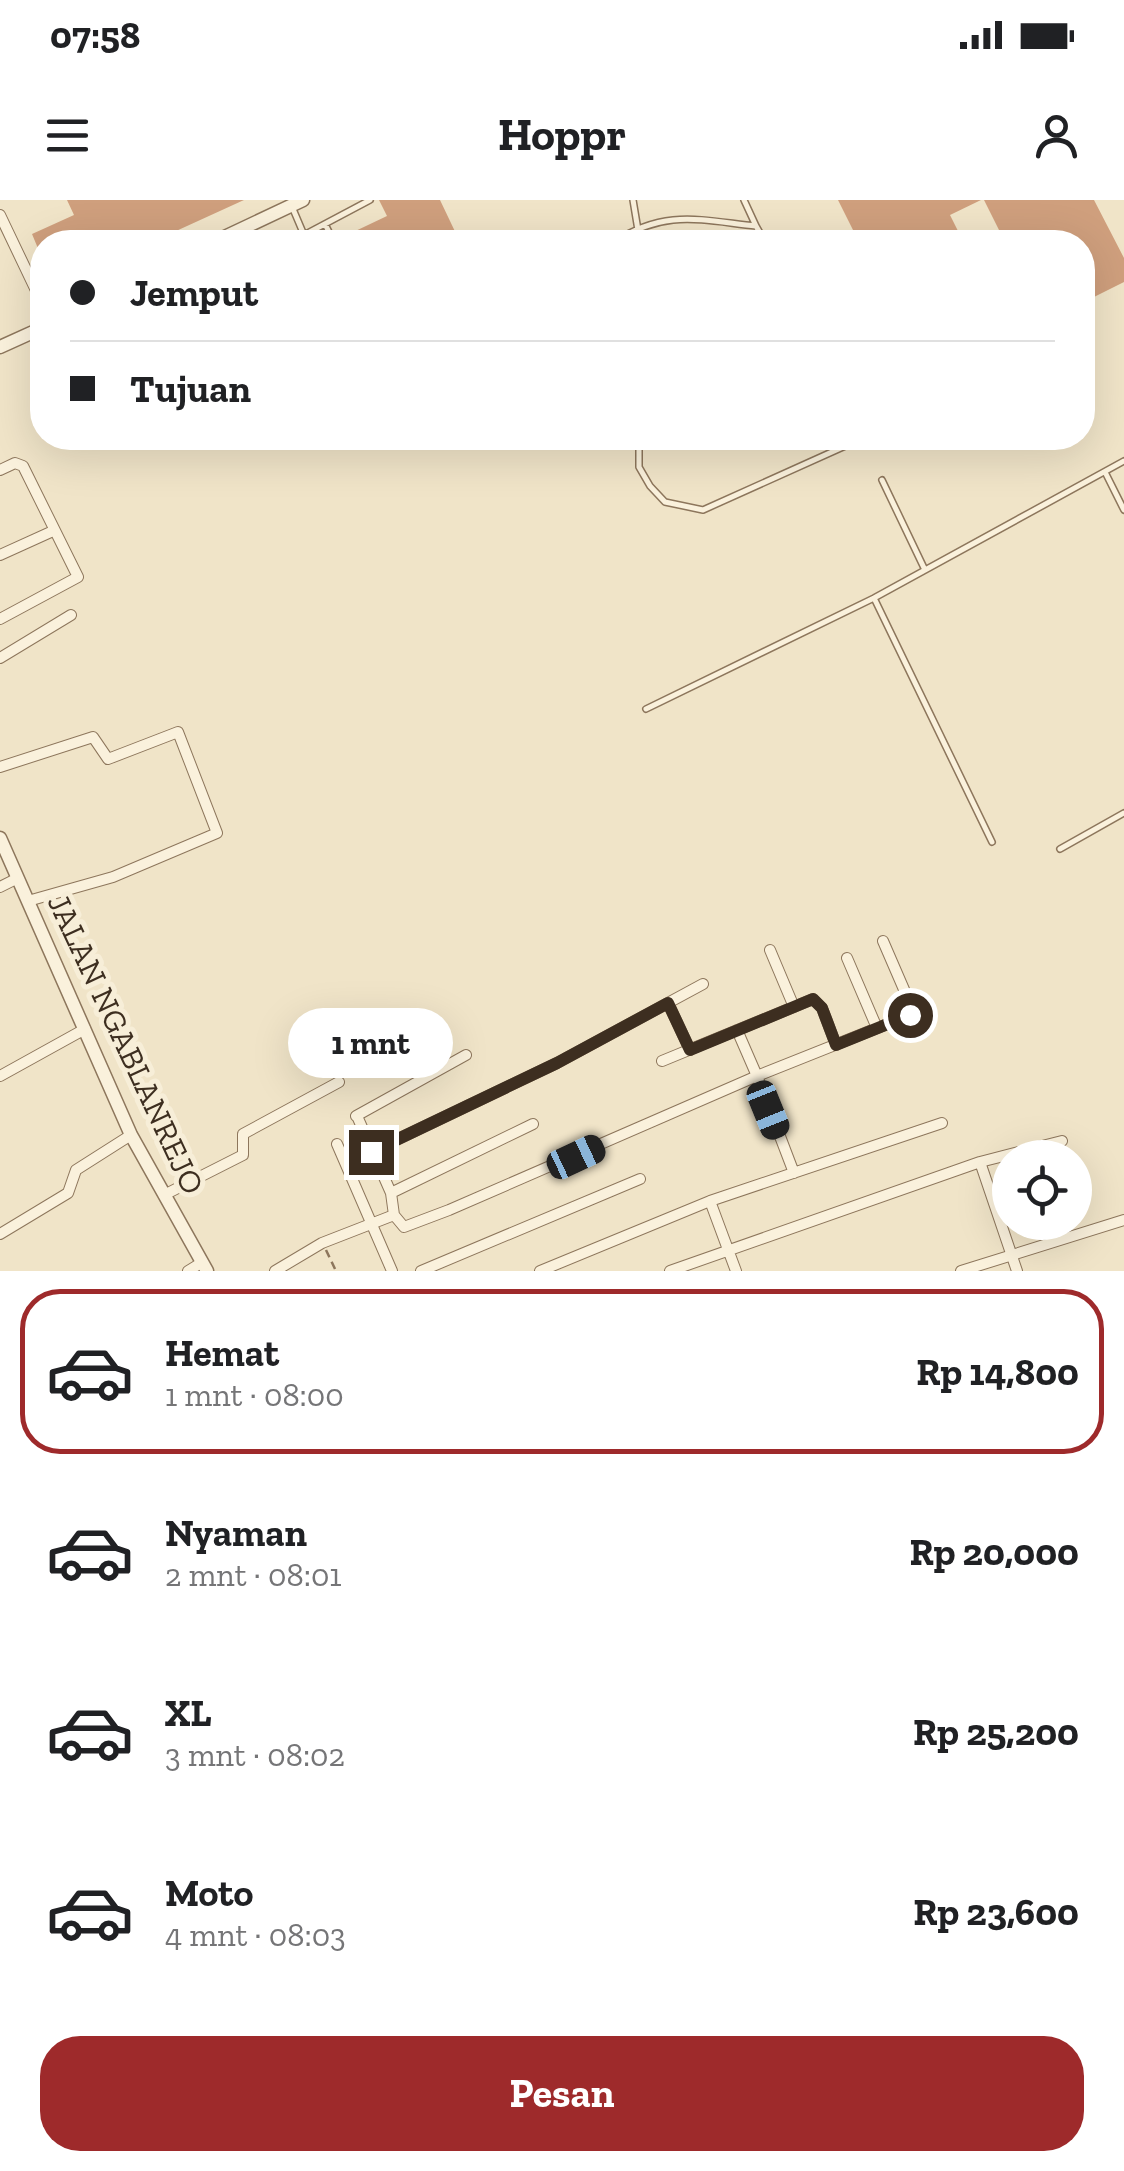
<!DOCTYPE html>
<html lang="id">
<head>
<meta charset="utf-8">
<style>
	body { margin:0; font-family:"Zilla Slab",serif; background:#f6f6f6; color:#202124; height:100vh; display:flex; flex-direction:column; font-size:38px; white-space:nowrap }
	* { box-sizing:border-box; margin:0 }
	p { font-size:32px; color:#757577 }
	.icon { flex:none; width:55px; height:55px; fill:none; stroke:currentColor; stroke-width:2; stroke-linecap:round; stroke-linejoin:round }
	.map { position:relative; height:1071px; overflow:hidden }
	.side { display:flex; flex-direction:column; background:#fff; flex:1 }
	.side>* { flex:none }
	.hud { position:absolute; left:30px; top:30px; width:1065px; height:220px; border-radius:40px; box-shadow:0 10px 40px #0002; display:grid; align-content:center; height:220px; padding:0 40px; background:#fff }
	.fabs { position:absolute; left:992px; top:940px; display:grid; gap:20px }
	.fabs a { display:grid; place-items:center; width:100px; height:100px; border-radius:50%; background:#fff; box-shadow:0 10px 40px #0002; font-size:50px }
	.end { position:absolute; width:45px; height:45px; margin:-22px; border:12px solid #3d2e20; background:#fff; box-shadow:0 0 0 5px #fff }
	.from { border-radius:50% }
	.bubble { position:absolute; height:70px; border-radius:35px; background:#fff; box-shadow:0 10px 40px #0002; font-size:32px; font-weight:700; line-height:70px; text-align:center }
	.car { position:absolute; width:30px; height:60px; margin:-30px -15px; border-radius:12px; box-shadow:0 0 8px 2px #0007; background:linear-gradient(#222 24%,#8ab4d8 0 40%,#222 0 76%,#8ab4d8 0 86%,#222 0) }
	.hud b { display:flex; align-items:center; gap:35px; height:95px; font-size:38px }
	.hud b+b { border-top:2px solid #e0e0e0 }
	.hud i { width:25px; height:25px; background:#202124 }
	ul { padding:18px 0 0; list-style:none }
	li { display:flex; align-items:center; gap:30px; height:165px; margin:0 20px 15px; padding:0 20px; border:5px solid transparent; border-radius:40px }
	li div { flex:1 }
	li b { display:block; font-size:38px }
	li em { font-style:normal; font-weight:700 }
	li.active { border-color:#9e2a2b }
	li>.icon { width:90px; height:90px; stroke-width:1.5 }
	.primary-button { display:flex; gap:20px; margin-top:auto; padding:20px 40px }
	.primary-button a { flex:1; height:115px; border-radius:40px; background:#9e2a2b; color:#fff; font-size:40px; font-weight:700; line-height:115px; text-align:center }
	.status { display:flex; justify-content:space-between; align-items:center; height:70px; padding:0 50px; background:#fff; direction:ltr }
	.status svg { height:28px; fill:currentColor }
	header { display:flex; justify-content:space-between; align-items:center; height:130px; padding:0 40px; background:#fff; font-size:45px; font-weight:700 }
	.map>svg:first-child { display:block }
	.building { fill:#cf9f7d }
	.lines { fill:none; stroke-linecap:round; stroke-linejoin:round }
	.service-casing { stroke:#8d765c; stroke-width:8 }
	.minor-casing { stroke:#8d765c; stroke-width:12 }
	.tertiary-casing { stroke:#8d765c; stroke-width:15 }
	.path { stroke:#8d765c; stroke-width:2.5; stroke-dasharray:8 5; stroke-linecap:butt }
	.service { stroke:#faf1dc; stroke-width:5 }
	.minor { stroke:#faf1dc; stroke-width:10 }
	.tertiary { stroke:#faf1dc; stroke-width:12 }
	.route { stroke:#3d2e20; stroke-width:12 }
	.labels { text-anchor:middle; stroke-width:10; stroke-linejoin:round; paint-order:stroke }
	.street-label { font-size:32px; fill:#3d2e20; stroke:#f7eed8 }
</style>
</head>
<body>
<div class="status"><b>07:58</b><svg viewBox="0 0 49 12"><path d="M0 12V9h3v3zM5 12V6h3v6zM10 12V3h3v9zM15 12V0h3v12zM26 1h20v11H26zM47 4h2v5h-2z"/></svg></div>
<header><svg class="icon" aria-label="menu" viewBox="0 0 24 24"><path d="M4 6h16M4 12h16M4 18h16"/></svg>Hoppr<svg class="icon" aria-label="person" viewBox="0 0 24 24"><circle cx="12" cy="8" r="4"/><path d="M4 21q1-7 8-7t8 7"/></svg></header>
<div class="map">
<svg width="1124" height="1071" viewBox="0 0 1124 1071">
	<rect width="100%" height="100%" fill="#f0e4c8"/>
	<path class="building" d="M67,0H244L152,42H42V58L32,34L74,15Z
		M379,0H440L460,42H351L347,35L387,16Z
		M838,0H981L950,15L960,35L944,42H859Z
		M984,0H1094L1124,58V82L1082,103V42H986L1001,34Z"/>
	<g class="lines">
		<g class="service-casing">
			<path id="service" d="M633,0L640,42
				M293,9L307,42
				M325,24L334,42
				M756,26L765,42
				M304,35L370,0
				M614,42C665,9 699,20 756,26L744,0
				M639,238V267L650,286L665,302L703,310L863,238
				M1105,272L1124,310
				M882,280L925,370
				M874,398L992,642
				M646,509L874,398L1124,261
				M1060,649L1124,613"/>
		</g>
		<g class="minor-casing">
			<path id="minor" d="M0,15L42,103
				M0,270L15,263L23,266L78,377L0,419
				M0,355L53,331
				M0,458L71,415
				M0,567L93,537L108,559L178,532L217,633L113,677L28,701
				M0,687L18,678
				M770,750L794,807
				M847,758L877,828
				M668,803L690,850
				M662,861L813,799L822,808L836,845
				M0,876L85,829
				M356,916L466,855
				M357,916L391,993
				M337,944L392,1071
				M371,952L557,863L703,784
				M980,962L1062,941
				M794,973L757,876L910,815L912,808L883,741
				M164,995L243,955V934L339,882
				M394,1015L391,993L533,924
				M0,1034L68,993L76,970L131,935
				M188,1071L201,1063
				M275,1071L322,1043L394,1015L404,1027L449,1010L757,876L737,830
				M421,1071L640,979
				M540,1071L710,1001
				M670,1071L980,962L1017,1071
				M736,1071L710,1001L942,923
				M961,1071L1124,1020"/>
		</g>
		<g class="tertiary-casing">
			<path id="tertiary" d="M214,42L303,0
				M0,147L42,128
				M0,638L131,935L207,1071"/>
		</g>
		<path class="path" d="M326,1050L336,1071"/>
		<use href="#service" class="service"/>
		<use href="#minor" class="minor"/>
		<use href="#tertiary" class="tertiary"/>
	</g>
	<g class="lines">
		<path class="route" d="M371,952L557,863L668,803L690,850L813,799L822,808L836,845L910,815"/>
	</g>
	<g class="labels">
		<g class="street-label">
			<text transform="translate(126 844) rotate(65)" y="11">JALAN NGABLANREJO</text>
		</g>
	</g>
</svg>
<div class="fabs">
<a><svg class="icon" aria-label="locate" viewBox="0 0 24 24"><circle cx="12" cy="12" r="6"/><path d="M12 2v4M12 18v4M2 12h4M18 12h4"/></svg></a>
</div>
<i class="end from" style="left:910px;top:815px"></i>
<i class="end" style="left:371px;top:952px"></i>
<div class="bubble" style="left:288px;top:808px;width:165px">1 mnt</div>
<i class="car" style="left:768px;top:910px;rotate:158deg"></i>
<i class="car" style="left:576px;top:957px;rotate:65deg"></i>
<div class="hud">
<b><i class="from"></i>Jemput</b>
<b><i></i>Tujuan</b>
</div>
</div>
<section class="side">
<ul>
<li class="active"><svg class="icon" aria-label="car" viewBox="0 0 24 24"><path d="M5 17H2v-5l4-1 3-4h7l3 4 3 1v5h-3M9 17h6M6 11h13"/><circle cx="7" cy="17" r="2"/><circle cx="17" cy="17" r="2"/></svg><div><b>Hemat</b><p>1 mnt · 08:00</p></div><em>Rp 14,800</em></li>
<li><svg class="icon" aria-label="car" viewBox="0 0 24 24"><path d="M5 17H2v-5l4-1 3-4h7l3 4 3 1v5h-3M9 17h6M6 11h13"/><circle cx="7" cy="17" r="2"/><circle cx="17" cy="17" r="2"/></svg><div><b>Nyaman</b><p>2 mnt · 08:01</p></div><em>Rp 20,000</em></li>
<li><svg class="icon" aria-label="car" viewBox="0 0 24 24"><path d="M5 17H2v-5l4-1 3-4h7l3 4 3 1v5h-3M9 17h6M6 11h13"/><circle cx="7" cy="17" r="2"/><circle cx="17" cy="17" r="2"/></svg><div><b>XL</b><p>3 mnt · 08:02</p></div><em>Rp 25,200</em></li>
<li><svg class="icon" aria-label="car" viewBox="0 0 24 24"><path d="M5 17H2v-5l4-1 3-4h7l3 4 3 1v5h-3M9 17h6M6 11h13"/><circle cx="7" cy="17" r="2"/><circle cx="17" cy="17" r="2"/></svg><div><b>Moto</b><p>4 mnt · 08:03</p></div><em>Rp 23,600</em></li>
</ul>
<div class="primary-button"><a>Pesan</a></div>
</section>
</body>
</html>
